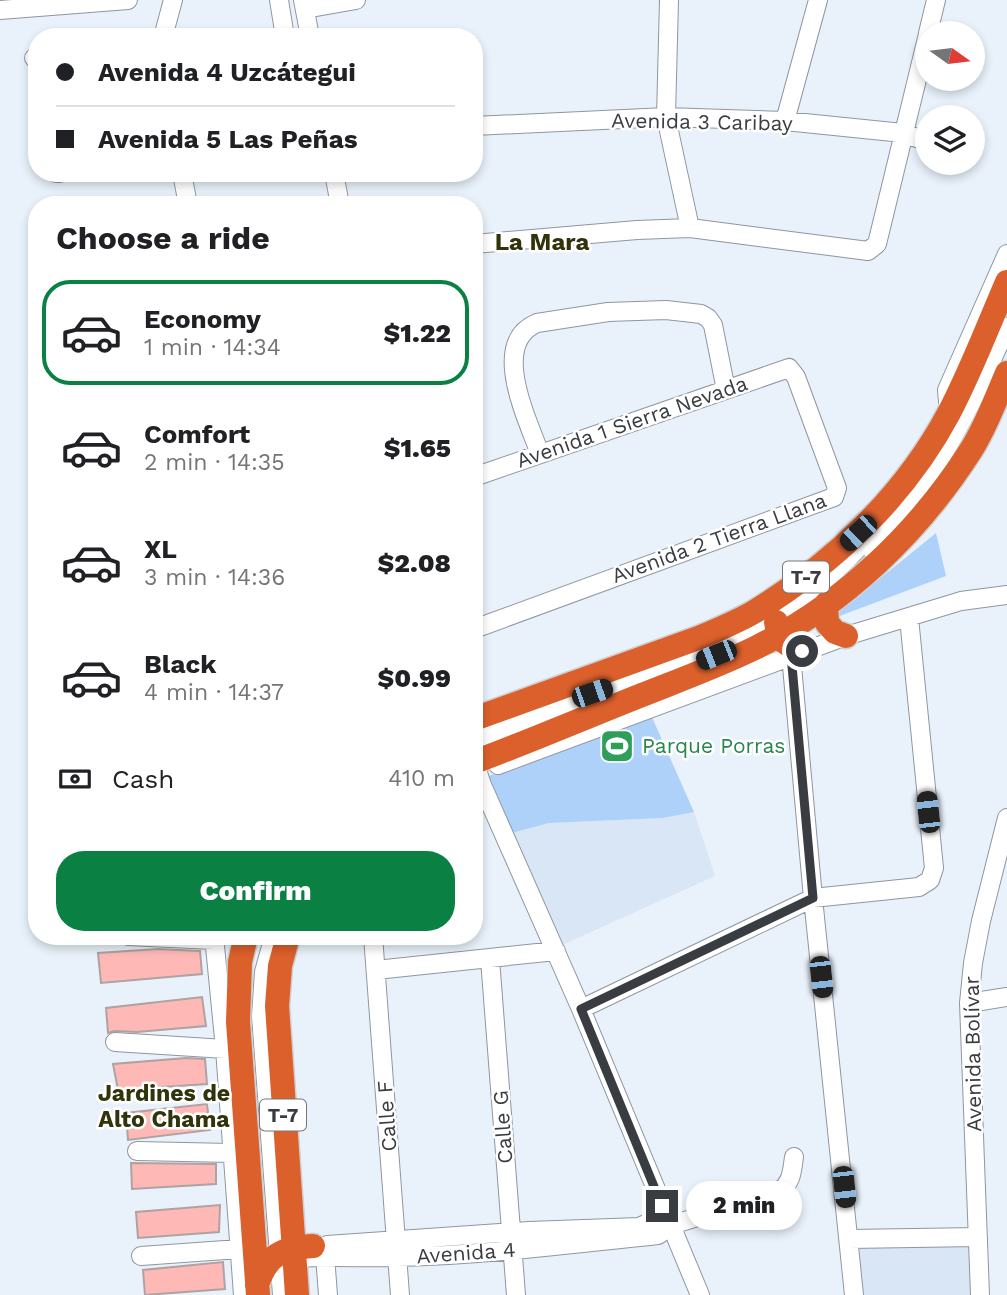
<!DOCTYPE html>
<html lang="en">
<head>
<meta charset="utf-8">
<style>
	body { margin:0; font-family:"Work Sans",sans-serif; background:#f6f6f6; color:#202124; height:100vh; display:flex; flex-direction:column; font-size:26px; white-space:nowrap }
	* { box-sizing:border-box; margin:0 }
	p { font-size:23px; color:#757577 }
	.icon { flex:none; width:38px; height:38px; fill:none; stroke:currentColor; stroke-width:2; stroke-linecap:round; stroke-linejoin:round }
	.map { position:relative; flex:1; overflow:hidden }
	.side { position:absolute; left:28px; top:196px; width:455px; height:749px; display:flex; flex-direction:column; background:#fff; border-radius:28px; box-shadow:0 4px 10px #0003 }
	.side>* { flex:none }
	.banner { position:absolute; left:28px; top:28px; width:455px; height:154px; border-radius:28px; box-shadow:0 4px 10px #0003; display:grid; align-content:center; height:154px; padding:0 28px; background:#fff }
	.needle { width:46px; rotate:104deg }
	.buttons { position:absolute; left:915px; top:21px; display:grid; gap:14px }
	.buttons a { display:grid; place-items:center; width:70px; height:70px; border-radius:50%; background:#fff; box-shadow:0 4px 10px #0003; font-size:35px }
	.end { position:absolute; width:32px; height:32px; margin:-16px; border:9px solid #393c40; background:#fff; box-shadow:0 0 0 4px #fff }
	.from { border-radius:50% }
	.bubble { position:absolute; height:49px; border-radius:24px; background:#fff; box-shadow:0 4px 10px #0003; font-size:23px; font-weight:800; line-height:49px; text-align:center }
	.car { position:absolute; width:21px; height:42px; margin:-21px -10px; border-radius:9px; box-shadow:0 0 5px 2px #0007; background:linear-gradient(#222 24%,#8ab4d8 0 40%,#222 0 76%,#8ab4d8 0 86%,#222 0) }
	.banner b { display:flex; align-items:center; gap:24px; height:66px; font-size:26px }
	.banner b+b { border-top:2px solid #e0e0e0 }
	.banner i { width:18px; height:18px; background:#202124 }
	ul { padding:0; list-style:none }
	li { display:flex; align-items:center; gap:21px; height:105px; margin:0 14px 10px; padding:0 14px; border:4px solid transparent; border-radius:28px }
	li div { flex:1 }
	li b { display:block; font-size:26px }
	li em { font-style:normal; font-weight:800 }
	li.current { border-color:#0b8043 }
	li>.icon { width:63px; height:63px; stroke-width:1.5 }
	h2 { padding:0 28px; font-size:32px; line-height:84px }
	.pay { display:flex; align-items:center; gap:18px; height:77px; padding:0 28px; font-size:26px }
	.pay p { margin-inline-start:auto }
	.action { display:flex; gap:14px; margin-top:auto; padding:14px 28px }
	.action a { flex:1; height:80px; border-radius:28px; background:#0b8043; color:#fff; font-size:28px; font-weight:800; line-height:80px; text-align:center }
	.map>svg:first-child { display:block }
	.built { fill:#d9e6f6 }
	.green { fill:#aed1f9 }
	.building { fill:#feb9b6; stroke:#afa2a1; stroke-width:2 }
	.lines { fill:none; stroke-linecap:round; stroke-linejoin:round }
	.minor-casing { stroke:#8f969f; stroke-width:20 }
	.highway-casing { stroke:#cfd0d1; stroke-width:27 }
	.minor { stroke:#fff; stroke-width:18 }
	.highway { stroke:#db602c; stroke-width:24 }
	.route { stroke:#393c40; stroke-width:9 }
	.labels { text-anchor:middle; stroke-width:5; stroke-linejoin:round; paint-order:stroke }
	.shield { fill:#fff; stroke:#747679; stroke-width:2 }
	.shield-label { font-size:19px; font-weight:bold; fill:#393c40 }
	.street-label { font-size:21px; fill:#393c40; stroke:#fff }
	.leisure-label { font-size:21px; fill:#27864d; stroke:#fff; text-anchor:start }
	.neighbourhood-label { font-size:23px; font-weight:bold; fill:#30340b; stroke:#fff }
	.quarter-label { font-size:24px; font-weight:bold; fill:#30340b; stroke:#fff }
</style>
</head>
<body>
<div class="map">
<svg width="1007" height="1295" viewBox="0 0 1007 1295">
	<rect width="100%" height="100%" fill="#e9f2fb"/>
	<path class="built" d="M694,812L715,876L560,946L512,833L549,823L663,818Z
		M971,1243L974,1295H860L856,1251L861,1245Z"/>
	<path class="green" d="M936,533L946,576L829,620Z
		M651,715L694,812L663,818L549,823L512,833L486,777Z"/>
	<path class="building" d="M158,949L200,951L202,974L101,983L98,953Z
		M202,997L206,1026L137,1032L115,1031L108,1033L106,1008Z
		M186,1058L205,1059L207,1084L118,1090L113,1064Z
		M207,1104L210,1130L128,1140L126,1113Z
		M131,1163L216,1164V1184L132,1189Z
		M220,1205L219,1232L138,1238L136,1212Z
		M223,1262L225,1289L145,1295L143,1270Z"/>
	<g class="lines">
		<g class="minor-casing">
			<path id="minor" d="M279,0L285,37
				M303,0L310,37
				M669,0L666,117L690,228
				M305,9L356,0
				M0,10L128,0
				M928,33L936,0
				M163,37L173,0
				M34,58H37
				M785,121L818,0
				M474,126L666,117L785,121L903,133L928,142
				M56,173H60
				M182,173L188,205
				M334,173L340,205
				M474,244L637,230L690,228L868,251L877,244L928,34
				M948,402L947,390L1007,254
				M540,454C528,420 489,343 537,323L608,312L666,310L701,314L708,318L713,325L726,390
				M474,477L789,368L796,377L837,488L834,497L474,629
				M871,549C934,485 970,408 1007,327
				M791,655L813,898L854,1295
				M474,731C504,719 535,711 566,702C590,694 613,685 637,677C732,644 808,610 874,530
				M474,745L572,710
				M474,761L482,785L581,1009L700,1295
				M498,765L846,636L961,601L1007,595
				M128,936L214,940
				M214,936L225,1049L243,1295
				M274,936L264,972L261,1016L282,1295
				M373,936L400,1295
				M490,959L516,1295
				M376,970L556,951
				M969,1003L1007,997
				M581,1009L813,898L919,887L930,880L934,868L909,618
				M115,1042L225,1049
				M137,1151L232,1153
				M849,1239L978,1237
				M327,1245L529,1231L639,1227L655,1220L662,1206
				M141,1256L239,1249
				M325,1256L328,1295
				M296,1258C330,1256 363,1258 397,1257C485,1255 572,1244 658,1235L672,1225L780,1191C792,1182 792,1171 794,1157
				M980,1295L969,1003L973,963L981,921L1007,818"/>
		</g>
		<g class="highway-casing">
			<path id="highway" d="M826,604L827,623L835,632L846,636
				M776,622L779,638L795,649L802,651
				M474,719L701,637C719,629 737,622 754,612C833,564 905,496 949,413C971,371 988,326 1007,282
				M474,762C531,741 586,717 642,695C680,680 718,666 755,648C844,604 918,533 971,450C986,427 996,398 1007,373
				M246,936L240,962L238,1022L258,1295
				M288,936L280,966L277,1006L297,1295
				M257,1285C267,1254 283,1248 313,1246"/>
		</g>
		<use href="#minor" class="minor"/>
		<use href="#highway" class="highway"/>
	</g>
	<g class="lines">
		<path class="route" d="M662,1206L581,1009L813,898L791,655L802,651"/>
	</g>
	<defs>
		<g id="stadium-square" transform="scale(1.75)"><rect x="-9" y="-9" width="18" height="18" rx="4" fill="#2e9e5b" stroke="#fff"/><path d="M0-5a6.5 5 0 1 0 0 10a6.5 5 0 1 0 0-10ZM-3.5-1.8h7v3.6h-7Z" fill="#fff"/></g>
	</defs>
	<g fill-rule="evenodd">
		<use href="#stadium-square" x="617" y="746"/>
	</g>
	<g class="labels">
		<g class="shield">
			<rect x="783" y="561.5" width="46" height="31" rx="5"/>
			<rect x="260" y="1099.5" width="46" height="31" rx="5"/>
		</g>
		<g class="shield-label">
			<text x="806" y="584">T-7</text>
			<text x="283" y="1122">T-7</text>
		</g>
		<g class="street-label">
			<text transform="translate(702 122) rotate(1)" y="7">Avenida 3 Caribay</text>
			<text transform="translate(632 422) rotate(-19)" y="7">Avenida 1 Sierra Nevada</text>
			<text transform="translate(719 538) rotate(-20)" y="7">Avenida 2 Tierra Llana</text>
			<text transform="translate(973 1054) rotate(-91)" y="7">Avenida Bolívar</text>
			<text transform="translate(387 1116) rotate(-94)" y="7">Calle F</text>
			<text transform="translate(503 1127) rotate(-94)" y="7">Calle G</text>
			<text transform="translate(466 1253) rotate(-4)" y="7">Avenida 4</text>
		</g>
		<g class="leisure-label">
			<text x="642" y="753">Parque Porras</text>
		</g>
		<g class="neighbourhood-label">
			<text x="164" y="1101">Jardines de<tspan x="164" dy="26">Alto Chama</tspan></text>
		</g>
		<g class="quarter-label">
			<text x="542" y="250">La Mara</text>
		</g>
	</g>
</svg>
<div class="buttons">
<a><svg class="needle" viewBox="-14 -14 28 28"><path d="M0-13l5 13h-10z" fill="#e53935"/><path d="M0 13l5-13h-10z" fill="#757577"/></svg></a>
<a><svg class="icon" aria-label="layers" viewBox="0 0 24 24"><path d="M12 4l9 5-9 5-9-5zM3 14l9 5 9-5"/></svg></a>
</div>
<i class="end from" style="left:802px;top:651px"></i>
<i class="end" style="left:662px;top:1206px"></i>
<div class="bubble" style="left:686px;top:1181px;width:116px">2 min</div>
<i class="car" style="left:858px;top:533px;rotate:227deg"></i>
<i class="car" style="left:716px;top:655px;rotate:248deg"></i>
<i class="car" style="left:592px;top:693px;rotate:71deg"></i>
<i class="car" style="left:928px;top:812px;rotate:354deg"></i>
<i class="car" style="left:821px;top:977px;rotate:174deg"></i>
<i class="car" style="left:844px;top:1187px;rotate:174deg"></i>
<div class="banner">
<b><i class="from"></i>Avenida 4 Uzcátegui</b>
<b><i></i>Avenida 5 Las Peñas</b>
</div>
<section class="side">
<h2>Choose a ride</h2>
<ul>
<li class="current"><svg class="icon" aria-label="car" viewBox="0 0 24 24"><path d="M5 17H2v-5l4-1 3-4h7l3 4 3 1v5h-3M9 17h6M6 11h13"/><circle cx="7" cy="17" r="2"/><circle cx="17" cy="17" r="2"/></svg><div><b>Economy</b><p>1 min · 14:34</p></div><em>$1.22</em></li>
<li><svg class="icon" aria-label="car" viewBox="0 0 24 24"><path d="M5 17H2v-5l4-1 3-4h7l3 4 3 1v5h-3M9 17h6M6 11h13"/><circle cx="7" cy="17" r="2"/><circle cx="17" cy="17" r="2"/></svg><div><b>Comfort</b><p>2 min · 14:35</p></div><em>$1.65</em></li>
<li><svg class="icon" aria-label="car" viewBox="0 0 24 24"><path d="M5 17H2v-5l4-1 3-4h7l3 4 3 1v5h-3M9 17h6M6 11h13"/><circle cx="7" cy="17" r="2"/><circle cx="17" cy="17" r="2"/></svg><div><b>XL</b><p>3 min · 14:36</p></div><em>$2.08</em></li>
<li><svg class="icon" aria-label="car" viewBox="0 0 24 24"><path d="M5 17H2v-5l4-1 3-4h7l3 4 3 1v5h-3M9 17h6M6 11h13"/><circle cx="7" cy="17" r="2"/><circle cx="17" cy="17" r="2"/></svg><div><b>Black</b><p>4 min · 14:37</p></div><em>$0.99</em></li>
</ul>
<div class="pay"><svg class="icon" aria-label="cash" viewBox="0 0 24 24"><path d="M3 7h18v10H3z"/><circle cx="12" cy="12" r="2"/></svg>Cash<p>410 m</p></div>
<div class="action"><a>Confirm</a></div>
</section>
</div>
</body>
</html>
